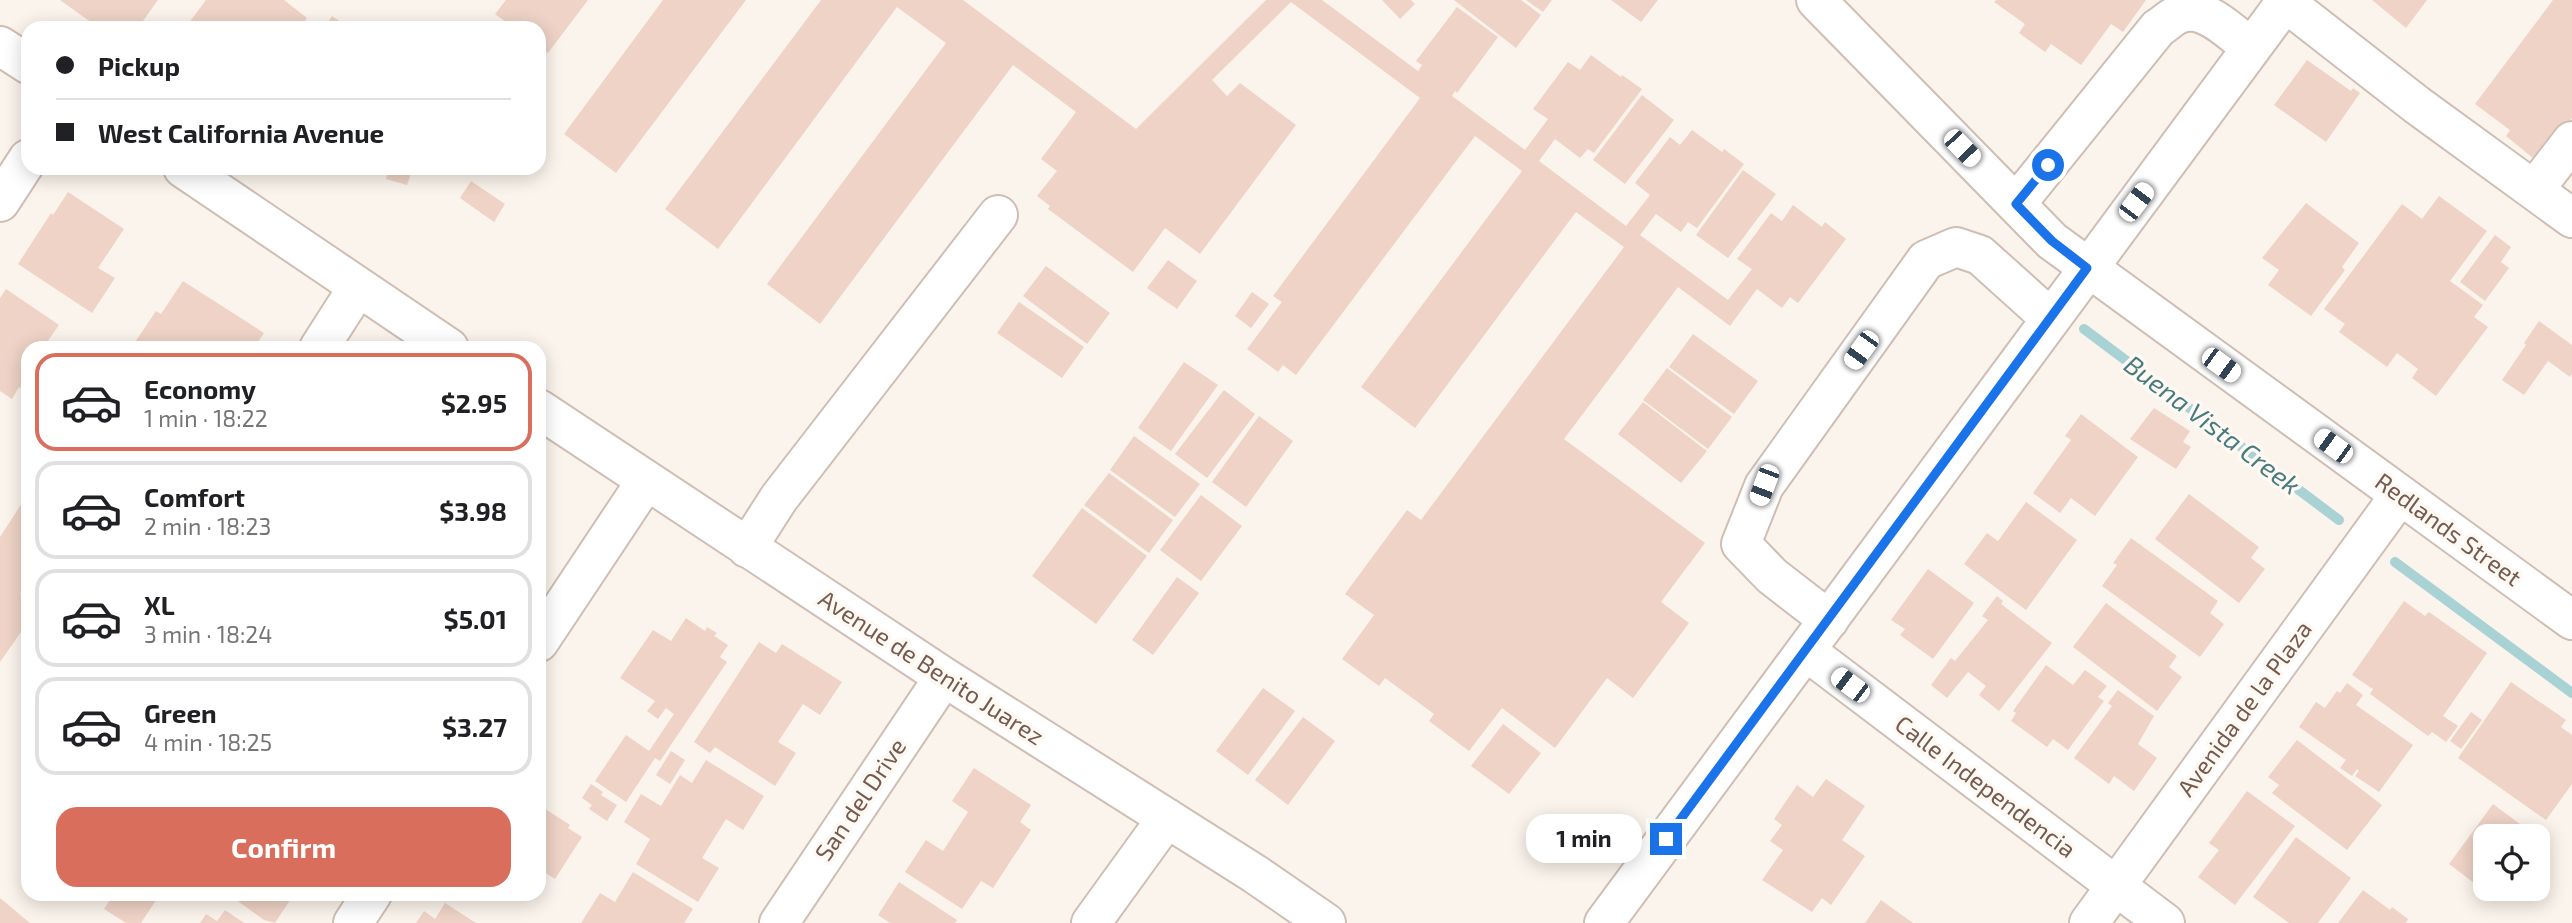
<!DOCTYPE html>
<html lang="en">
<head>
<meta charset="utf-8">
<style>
	body { margin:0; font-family:"Exo 2",sans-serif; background:#f6f6f6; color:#202124; height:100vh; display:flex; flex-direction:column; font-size:26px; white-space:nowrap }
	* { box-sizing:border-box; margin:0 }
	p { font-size:23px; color:#757577 }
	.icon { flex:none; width:38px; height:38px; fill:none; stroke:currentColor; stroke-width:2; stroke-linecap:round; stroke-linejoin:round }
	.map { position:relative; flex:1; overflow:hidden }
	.drawer { position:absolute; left:21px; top:341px; width:525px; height:560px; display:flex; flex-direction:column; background:#fff; border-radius:21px; box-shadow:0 4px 18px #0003 }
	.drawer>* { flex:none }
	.banner { position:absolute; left:21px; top:21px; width:525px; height:154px; border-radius:21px; box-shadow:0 4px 18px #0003; display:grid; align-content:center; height:154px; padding:0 35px; background:#fff }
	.tools { position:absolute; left:2473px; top:824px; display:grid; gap:14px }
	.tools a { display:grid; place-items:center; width:77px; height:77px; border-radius:14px; background:#fff; box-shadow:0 4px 18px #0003; font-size:35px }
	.end { position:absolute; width:32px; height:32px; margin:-16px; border:9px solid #1a73e8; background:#fff; box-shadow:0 0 0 4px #fff }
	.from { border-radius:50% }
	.bubble { position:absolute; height:49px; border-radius:21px; background:#fff; box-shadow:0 4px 18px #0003; font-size:23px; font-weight:700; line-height:49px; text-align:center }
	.car { position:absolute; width:21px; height:42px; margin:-21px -10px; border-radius:9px; box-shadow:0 0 5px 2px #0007; background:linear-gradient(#fff 24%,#345 0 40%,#fff 0 76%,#345 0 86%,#fff 0) }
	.banner b { display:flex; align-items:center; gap:24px; height:66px; font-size:26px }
	.banner b+b { border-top:2px solid #e0e0e0 }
	.banner i { width:18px; height:18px; background:#202124 }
	ul { padding:12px 0 0; list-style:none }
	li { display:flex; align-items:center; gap:21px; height:98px; margin:0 14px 10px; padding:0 21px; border:4px solid #e0e0e0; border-radius:21px }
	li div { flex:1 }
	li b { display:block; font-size:26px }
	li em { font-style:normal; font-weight:700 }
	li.on { border-color:#d96e5d }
	li>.icon { width:63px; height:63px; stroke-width:1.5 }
	.cta { display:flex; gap:14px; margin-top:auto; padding:14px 35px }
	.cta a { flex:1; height:80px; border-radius:21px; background:#d96e5d; color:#fff; font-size:28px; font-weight:700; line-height:80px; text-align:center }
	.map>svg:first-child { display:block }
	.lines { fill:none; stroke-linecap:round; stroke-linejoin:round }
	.stream { stroke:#a9d2d5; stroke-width:10 }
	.building { fill:#eed3c6 }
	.minor-casing { stroke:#cfbeb4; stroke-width:42 }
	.minor { stroke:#fff; stroke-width:38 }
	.route { stroke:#1a73e8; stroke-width:9 }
	.labels { text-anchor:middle; stroke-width:7; stroke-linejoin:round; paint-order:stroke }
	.street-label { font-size:24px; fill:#755a50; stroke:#fef9f3 }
	.water-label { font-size:26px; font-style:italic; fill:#487b7f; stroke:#fef9f3 }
</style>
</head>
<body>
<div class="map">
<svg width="2572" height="923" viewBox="0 0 2572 923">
	<rect width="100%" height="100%" fill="#fbf4ec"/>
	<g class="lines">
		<path class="stream" d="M2084,329L2339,520
			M2395,562L2572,693"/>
	</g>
	<path class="building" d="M60,0H158L138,28H99Z
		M206,0H284L307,18L300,28H185Z
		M506,0H588L548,53L539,46V28H514L495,14Z
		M663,0H746L616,173L564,134Z
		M821,0H963L1136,129L1266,0H1322L1418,71L1422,65L1416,61L1457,7L1498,37L1457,93L1455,91L1452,96L1525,150L1548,119L1533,109L1568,62L1580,70L1591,55L1621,77L1622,75L1642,89L1594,153L1588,149L1580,158L1555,139L1539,161L1626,226L1650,195L1635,183L1670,137L1680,145L1692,130L1722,152L1724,149L1744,164L1697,228L1688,222L1681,232L1656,214L1640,235L1728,300L1752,269L1737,259L1771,213L1782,221L1793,205L1822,227L1825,222L1846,239L1798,303L1790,297L1782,308L1757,289L1730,326L1678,287L1564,439L1705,543L1661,602L1689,623L1633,698L1607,678L1555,748L1502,708L1469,751L1429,721L1434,714L1385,678L1379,686L1342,659L1374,615L1345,594L1407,510L1421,520L1624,247L1576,212L1415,428L1361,387L1522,171L1475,136L1296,375L1283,365L1278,372L1247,349L1282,302L1273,296L1420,98L1291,2L1212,80L1227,96L1240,83L1296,125L1200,254L1165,228L1133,272L1048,209L1050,206L1037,196L1057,171L1041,159L1076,112L1013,65L820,324L767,284L946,43L897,7L718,249L665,209Z
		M1382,0H1411L1415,4L1400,19Z
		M1454,0H1521L1541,15L1516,48Z
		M1526,0H1552L1543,12Z
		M1611,0H1658L1641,22Z
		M1996,0H2146L2123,32L2111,24L2081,65L2051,44L2045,52L2019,33L2025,24L1994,2Z
		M2372,0H2427L2406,28Z
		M2553,0H2572V118L2539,163L2506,136L2510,130L2475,104Z
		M332,16L350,28H324Z
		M2307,60L2351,91L2353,88L2360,93L2326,142L2274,105Z
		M1642,95L1674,120L1625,184L1593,160Z
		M389,168H413L407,185L386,179Z
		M1743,170L1776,194L1728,258L1696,235Z
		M471,181L505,204L494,222L460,198Z
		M68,192L124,229L98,268L115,278L92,313L18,264L51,213L53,215Z
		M2439,196L2487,231L2450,281L2483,305L2474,317L2488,327L2436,396L2412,378L2418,369L2397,353L2387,367L2339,332L2345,324L2324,309L2402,204L2422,219Z
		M2306,203L2359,243L2342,267L2345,270L2311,316L2268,285L2279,270L2262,258Z
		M2495,235L2511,247L2501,262L2509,268L2485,301L2460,282Z
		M1168,260L1197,281L1177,309L1147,288Z
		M1046,266L1110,313L1087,344L1023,296Z
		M183,281L264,333L254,348H131L156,311L161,314Z
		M6,289L59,325L43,348H28V393L19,387L12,399L0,391V298Z
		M1252,292L1269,304L1251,328L1235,316Z
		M1019,302L1084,347L1062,378L997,333Z
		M2539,321L2572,345V374L2570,377L2548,361L2524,395L2502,380L2526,345L2524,343Z
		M1693,334L1758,381L1734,414L1669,367Z
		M1184,362L1218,385L1171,451L1138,428Z
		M1667,368L1732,417L1708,449L1643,400Z
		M1224,390L1255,414L1207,478L1175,454Z
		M1643,402L1707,451L1681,483L1618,434Z
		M2154,408L2190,431L2183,442L2191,447L2176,469L2130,439Z
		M2081,414L2138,457L2095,516L2071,498L2060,513L2033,493L2071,440L2065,436Z
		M1259,416L1293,441L1246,507L1212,482Z
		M1134,436L1200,484L1175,517L1110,470Z
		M1109,473L1173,520L1149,553L1084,505Z
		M2189,494L2259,547L2251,558L2265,569L2239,603L2155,539Z
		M1201,495L1242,526L1201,581L1160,550Z
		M2026,502L2077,540L2026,610L1964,564L1987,533L1998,541Z
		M22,503L28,506V581L20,594L28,599V622L0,662V537Z
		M1082,508L1147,556L1096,624L1032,576Z
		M2131,538L2218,601L2210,613L2224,624L2200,657L2102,586L2117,565L2113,563Z
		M1928,569L1974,603L1933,659L1900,635L1905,629L1891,620Z
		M1177,577L1199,593L1153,655L1132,640Z
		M1997,596L2003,601L2001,604L2052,643L1999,711L1979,695L1986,686L1968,672L1947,698L1931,685L1951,658L1955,661L1988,620L1982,616Z
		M2404,601L2425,616L2429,612L2487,653L2443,716L2458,726L2446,742L2432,732L2428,736L2370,694L2373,689L2352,675Z
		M2106,603L2177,656L2169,667L2182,677L2157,711L2073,647Z
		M686,618L705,631L707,627L717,633L714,636L728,645L720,657L727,662L660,761L655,758L626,802L595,781L626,735L649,751L674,714L666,708L658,719L647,711L655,701L620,678L653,630L671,641Z
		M759,642L776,653L782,644L842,682L820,715L803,704L778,742L796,753L775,786L715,747L710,753L694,742Z
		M2046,665L2073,685L2085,670L2107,686L2098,697L2104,701L2068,750L2053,739L2047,747L2011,721L2016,713L2013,711Z
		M2511,682L2566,720L2561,727L2572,735V784L2546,820L2458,758Z
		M2347,683L2363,695L2356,705L2413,745L2379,792L2355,776L2359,771L2357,769L2352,776L2340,768L2346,760L2299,727L2316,702L2325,708L2337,691L2340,693Z
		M1263,688L1295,711L1248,775L1216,751Z
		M2118,690L2154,716L2138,744L2157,758L2134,791L2114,776L2109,784L2074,758L2112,706L2108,703Z
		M2471,712L2482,720L2461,749L2450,741Z
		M1303,717L1335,741L1288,805L1255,780Z
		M1503,724L1541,753L1509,794L1471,766Z
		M2297,740L2382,805L2347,850L2272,793L2279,785L2268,777Z
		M671,751L685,760L670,784L656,775Z
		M706,760L764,796L743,830L726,819L702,858L719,868L698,902L636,864L650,839L624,822L641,794L661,806L680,775L692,783Z
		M974,768L1031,805L1020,822L1031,830L993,888L981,881L962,909L905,872L926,840L943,851L968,812L952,801Z
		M1826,779L1865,806L1842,840L1865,856L1831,905L1822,898L1812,912L1762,880L1783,850L1770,841L1782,825L1774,819L1797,785L1813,797Z
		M591,784L603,792L601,795L617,805L607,821L589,809L592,805L582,798Z
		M2247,791L2295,826L2235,905L2198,877L2219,850L2209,843Z
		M2493,804L2536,836H2485V889H2494L2490,895L2449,864Z
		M539,805L570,825L568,828L582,837L555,879L539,869Z
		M2296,837L2351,878L2318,923H2289L2253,897Z
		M633,872L693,909L684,923H581L600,893L615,902Z
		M899,882L957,920L955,923H890L878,915Z
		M2363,890L2390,910L2392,907L2408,919L2406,923H2338Z
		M114,894H160L141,923H126L104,909Z
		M228,894H294L275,923L264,920Z
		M0,898L30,923H0Z
		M1881,900L1913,923H1865Z
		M445,903L476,923H416L424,911L435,919Z
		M225,910L244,923H200L206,914L217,921Z"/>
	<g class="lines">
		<g class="minor-casing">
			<path id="minor" d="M1816,0L2052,241L2572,620
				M2285,2L2417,105L2572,218
				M0,46L28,64
				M183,168L449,348
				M2534,190L2572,141
				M0,202L28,159
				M2016,204L2158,28C2165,24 2173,15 2182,13C2206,5 2234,35 2251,48
				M319,348L358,287
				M539,409L944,677L1255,874L1326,923
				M747,548L779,498L998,215
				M1829,620L1772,576L1741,544L1764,486L1926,260L1956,247L1980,255L2050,318
				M539,642L646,481
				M1806,651L2165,923
				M353,923L372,894
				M779,923L944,677
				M1091,923L1167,818
				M1604,923L2287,0
				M2089,923L2400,495"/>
		</g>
		<use href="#minor" class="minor"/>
	</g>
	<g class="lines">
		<path class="route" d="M1666,839L2087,268L2052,241L2016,204L2048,165"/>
	</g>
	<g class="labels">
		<g class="street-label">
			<text transform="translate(2448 530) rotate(36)" y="8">Redlands Street</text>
			<text transform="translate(931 668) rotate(33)" y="8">Avenue de Benito Juarez</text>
			<text transform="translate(2245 709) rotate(-54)" y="8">Avenida de la Plaza</text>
			<text transform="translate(1985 787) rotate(37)" y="8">Calle Independencia</text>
			<text transform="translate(861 800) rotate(-56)" y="8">San del Drive</text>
		</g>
		<g class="water-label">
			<text transform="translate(2212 425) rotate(37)" y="9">Buena Vista Creek</text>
		</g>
	</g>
</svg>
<div class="tools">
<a><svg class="icon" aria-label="locate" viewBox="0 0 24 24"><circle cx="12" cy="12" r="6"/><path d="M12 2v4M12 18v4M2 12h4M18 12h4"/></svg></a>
</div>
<i class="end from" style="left:2048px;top:165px"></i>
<i class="end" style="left:1666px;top:839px"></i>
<div class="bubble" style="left:1526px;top:814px;width:116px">1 min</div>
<i class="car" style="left:1962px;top:148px;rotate:136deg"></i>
<i class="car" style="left:2136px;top:202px;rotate:37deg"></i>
<i class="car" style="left:1861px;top:350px;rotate:216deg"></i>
<i class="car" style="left:2221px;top:365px;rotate:126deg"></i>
<i class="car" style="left:2333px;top:446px;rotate:306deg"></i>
<i class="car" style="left:1764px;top:485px;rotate:201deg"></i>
<i class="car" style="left:1850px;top:685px;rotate:307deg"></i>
<div class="banner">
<b><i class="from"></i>Pickup</b>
<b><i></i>West California Avenue</b>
</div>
<section class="drawer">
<ul>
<li class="on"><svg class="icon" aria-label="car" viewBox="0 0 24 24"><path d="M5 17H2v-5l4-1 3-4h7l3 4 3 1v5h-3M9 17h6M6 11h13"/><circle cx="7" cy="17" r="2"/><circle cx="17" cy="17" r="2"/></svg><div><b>Economy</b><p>1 min · 18:22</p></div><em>$2.95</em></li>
<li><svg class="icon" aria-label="car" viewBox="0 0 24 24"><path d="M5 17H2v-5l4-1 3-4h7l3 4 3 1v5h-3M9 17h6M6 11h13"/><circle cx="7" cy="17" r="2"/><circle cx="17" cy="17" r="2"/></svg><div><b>Comfort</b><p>2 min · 18:23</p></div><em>$3.98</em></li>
<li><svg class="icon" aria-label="car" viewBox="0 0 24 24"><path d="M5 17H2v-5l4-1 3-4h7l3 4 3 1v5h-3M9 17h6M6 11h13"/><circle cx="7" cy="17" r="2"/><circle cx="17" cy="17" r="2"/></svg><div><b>XL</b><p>3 min · 18:24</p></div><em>$5.01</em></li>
<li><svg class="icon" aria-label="car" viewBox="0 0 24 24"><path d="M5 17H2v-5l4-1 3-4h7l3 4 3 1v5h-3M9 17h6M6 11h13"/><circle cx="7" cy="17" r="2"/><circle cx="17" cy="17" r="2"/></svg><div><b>Green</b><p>4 min · 18:25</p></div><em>$3.27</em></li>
</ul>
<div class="cta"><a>Confirm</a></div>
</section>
</div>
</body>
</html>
